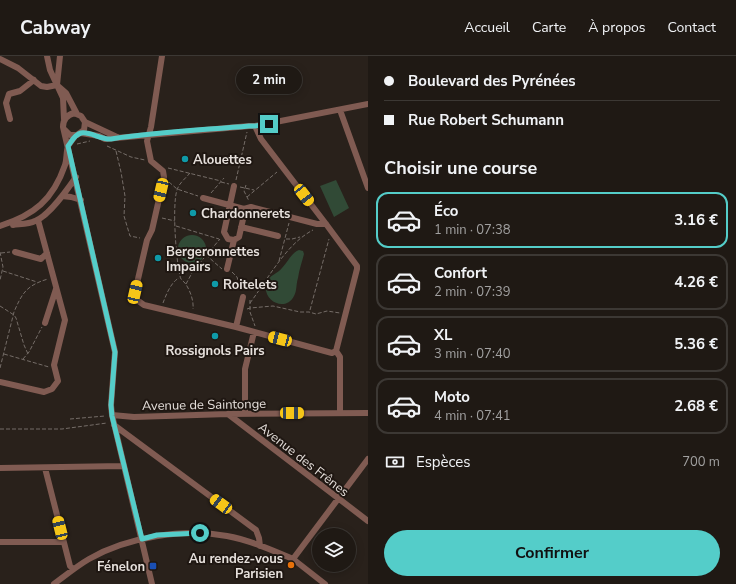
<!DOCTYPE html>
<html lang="fr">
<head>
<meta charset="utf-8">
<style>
	body { margin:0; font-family:"Nunito Sans",sans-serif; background:#2c2622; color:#f1f3f6; height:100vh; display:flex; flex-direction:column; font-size:15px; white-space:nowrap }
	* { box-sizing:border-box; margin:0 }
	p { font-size:13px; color:#a1a0a0 }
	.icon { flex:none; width:22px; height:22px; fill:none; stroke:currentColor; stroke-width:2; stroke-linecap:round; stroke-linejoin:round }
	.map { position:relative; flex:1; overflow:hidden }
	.drawer { display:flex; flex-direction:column; background:#1f1914; width:368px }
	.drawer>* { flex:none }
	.top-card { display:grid; align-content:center; height:88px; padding:0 16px; background:#1f1914 }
	.tools { position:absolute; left:312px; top:472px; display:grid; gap:8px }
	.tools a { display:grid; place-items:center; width:44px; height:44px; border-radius:50%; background:#1f1914; box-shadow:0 2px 10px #0003,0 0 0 1px #3c3834; font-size:20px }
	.end { position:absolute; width:18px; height:18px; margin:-9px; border:5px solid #54cdc9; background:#111; box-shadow:0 0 0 2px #111 }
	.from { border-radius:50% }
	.bubble { position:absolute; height:28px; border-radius:14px; background:#1f1914; box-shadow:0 2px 10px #0003,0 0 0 1px #3c3834; font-size:13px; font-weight:700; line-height:28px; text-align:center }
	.car { position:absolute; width:12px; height:24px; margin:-12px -6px; border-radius:5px; box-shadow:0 0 3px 1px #0007; background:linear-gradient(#f5c518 24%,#345 0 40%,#f5c518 0 76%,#345 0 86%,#f5c518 0) }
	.top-card b { display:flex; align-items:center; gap:14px; height:38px; font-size:15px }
	.top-card b+b { border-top:1px solid #3c3834 }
	.top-card i { width:10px; height:10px; background:#f1f3f6 }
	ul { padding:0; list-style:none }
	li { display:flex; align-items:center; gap:12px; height:56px; margin:0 8px 6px; padding:0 8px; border:2px solid #3c3834; border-radius:12px }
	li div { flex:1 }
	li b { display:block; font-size:15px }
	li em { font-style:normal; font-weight:700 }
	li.active { border-color:#54cdc9 }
	li>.icon { width:36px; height:36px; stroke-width:1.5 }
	h2 { padding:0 16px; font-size:18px; line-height:48px }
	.pay { display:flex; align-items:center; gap:10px; height:44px; padding:0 16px; font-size:15px }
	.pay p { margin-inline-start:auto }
	.button { display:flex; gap:8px; margin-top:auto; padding:8px 16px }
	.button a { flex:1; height:46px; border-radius:24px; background:#54cdc9; color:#111; font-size:16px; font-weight:700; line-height:46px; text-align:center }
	header { display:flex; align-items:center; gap:24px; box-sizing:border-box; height:56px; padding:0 20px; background:#1f1914; border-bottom:1px solid #3c3834 }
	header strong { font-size:19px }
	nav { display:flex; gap:22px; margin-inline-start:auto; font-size:14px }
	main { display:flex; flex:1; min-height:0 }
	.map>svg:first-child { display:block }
	.green { fill:#314a36 }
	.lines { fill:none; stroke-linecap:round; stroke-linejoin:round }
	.path { stroke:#756d68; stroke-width:1; stroke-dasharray:4 2; stroke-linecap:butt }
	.minor { stroke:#805b52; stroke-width:6 }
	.route { stroke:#54cdc9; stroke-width:5 }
	.culture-dot { fill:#0f9aa8; stroke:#1f1712; stroke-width:1.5 }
	.food-dot { fill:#e8710a; stroke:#1f1712; stroke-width:1.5 }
	.transit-dot { fill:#1a4fb4; stroke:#1f1712; stroke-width:1.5 }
	.labels { text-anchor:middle; stroke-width:4; stroke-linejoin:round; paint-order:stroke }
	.poi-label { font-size:13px; font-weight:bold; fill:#e6e0dc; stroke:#1f1712; text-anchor:start }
	.street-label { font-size:13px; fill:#e6e0dc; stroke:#1f1712 }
</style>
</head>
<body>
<header>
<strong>Cabway</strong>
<nav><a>Accueil</a><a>Carte</a><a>À propos</a><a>Contact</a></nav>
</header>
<main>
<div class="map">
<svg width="368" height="528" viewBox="0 0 368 528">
	<rect width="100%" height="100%" fill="#29211b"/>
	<path class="green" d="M336,124L349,152L334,161L320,130Z
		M178 193a14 14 0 1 1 28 0a14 14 0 1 1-28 0Z
		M299,194L303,195L304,198C302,206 299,214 298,222C296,228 297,235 294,240C285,258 258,243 268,224C272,218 278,217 282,212C288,206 291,197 299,194Z"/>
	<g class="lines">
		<path class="path" d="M77,88L90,85
			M107,90L131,101L145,104
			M116,95L121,116L125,140L124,160L130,180L140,182
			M168,112L221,125
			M190,117C186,122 179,127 177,134C172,149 176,204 180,220C180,223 183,225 185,227C190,234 194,245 193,253
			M236,124L247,76
			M169,126L177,133L198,140
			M221,126L229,128
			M246,129L244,135L249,145
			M240,131L254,134
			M211,137L224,122
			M247,141L277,116
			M162,162L175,165
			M176,170L219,183
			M286,183H292L300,181
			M0,196L3,211L0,224
			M1,197L10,196
			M206,199L222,213
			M279,205L289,167
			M3,215L37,226
			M232,216L237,221L241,234
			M186,228L193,215L220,183
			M250,244V256L255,270
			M163,247C166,239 171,226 179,222
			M250,247C268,223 286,188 313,174
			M0,250L14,259L16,262L24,289L28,298
			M247,253L250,252L273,250L300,256H309L316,258L327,255L340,257
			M310,254L329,183
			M4,298L49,311
			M23,303L29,296L42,271
			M0,312L14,256C22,237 27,229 48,223
			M70,363L105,360
			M0,373H62L107,367"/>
		<path class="minor" d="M47,0L50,14L63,42L64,63
			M162,0L151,71L147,85L151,105L163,115L164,121L152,174L147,184L135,236L137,244L144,249L236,271L332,297L336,295
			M0,3L18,12L41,30L47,31L57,29
			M57,29L60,0
			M58,30L66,37L77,58
			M340,54L368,132
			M10,63L6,47L9,38L20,35L34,24
			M85,66L117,81
			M255,70L261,83L326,168L357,210V213L336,295L340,301V357
			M65,74L70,79H77L84,74L85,66L81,60L74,57C67,59 63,63 63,71L115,296L111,349L112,359L152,528
			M81,77L99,80L105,83L249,70H255L368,48
			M62,140L71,141L81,144
			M203,142L244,153L251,151L317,168H326
			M13,169C20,168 29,168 35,165C49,160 67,134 76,121
			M0,170C34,159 53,144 65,109C67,103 66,96 68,90C70,87 73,83 75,80
			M241,171L278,180
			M234,184L228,183L224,176L234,130
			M15,196L41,203L47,197
			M227,213L234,184L239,181L244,159V153
			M45,267L56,233
			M236,271L243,241
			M0,326L44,336L52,333L58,325L54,309L65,264L38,164
			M228,358L368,465
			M245,358V313L254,276
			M112,359L134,361L228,358L368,357
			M114,369L256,474L259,482L260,490
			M0,412L123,410
			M45,412L70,510L73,513
			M0,486H63
			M293,503L368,403
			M54,528C66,519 77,510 89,503C127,481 184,472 227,480C249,484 272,494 293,503L325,528"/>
	</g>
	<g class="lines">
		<path class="route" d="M200,477L157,479L142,483L112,360L111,349L115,296L68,90C72,85 74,79 81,77C90,75 101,84 111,83C156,76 203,74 249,70H255L269,68"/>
	</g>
	<g class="culture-dot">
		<circle cx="185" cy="103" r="4"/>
		<circle cx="193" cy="157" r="4"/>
		<circle cx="158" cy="202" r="4"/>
		<circle cx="215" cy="228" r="4"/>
		<circle cx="215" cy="280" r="4"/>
	</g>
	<circle class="food-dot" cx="291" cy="509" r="4"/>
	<rect class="transit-dot" x="149" y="506" width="8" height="8" rx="2"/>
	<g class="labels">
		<g class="poi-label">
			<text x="193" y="108">Alouettes</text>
			<text x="201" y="162">Chardonnerets</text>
			<text x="166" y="200">Bergeronnettes<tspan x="166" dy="15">Impairs</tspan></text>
			<text x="223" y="233">Roitelets</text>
			<text x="215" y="299" text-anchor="middle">Rossignols Pairs</text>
			<text x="283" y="507" text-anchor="end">Au rendez-vous<tspan x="283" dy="15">Parisien</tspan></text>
			<text x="145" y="515" text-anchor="end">Fénelon</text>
		</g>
		<g class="street-label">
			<text transform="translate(204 348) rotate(-1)" y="5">Avenue de Saintonge</text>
			<text transform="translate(304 403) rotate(38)" y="5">Avenue des Frênes</text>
		</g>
	</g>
</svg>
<div class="tools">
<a><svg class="icon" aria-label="layers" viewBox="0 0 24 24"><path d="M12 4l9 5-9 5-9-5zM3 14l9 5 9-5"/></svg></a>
</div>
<i class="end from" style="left:200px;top:477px"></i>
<i class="end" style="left:269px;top:68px"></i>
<div class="bubble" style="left:236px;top:10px;width:66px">2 min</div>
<i class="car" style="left:161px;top:134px;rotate:193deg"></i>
<i class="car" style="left:304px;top:139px;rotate:142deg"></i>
<i class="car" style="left:135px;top:236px;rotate:13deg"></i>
<i class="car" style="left:280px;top:283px;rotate:285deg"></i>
<i class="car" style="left:292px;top:357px;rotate:90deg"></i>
<i class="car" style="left:221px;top:448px;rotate:306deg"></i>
<i class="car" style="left:60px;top:472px;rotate:346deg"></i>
</div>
<section class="drawer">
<div class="top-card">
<b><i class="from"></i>Boulevard des Pyrénées</b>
<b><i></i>Rue Robert Schumann</b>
</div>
<h2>Choisir une course</h2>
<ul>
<li class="active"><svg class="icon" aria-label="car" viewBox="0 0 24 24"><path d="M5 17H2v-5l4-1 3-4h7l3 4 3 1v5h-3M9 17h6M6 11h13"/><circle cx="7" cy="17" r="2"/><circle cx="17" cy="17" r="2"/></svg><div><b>Éco</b><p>1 min · 07:38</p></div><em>3.16 €</em></li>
<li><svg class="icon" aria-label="car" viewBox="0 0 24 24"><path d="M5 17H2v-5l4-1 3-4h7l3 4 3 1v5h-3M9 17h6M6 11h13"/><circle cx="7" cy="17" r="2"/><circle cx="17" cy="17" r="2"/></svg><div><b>Confort</b><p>2 min · 07:39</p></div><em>4.26 €</em></li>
<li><svg class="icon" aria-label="car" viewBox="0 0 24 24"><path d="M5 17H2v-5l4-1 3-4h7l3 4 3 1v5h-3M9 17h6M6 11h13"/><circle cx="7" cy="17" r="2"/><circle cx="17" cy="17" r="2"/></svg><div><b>XL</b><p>3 min · 07:40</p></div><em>5.36 €</em></li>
<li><svg class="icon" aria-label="car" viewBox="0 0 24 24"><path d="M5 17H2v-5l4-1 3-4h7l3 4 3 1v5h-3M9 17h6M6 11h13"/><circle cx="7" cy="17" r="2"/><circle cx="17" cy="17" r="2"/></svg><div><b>Moto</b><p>4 min · 07:41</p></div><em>2.68 €</em></li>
</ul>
<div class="pay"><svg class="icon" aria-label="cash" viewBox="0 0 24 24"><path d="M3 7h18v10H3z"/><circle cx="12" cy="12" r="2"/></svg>Espèces<p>700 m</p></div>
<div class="button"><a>Confirmer</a></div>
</section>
</main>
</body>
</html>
